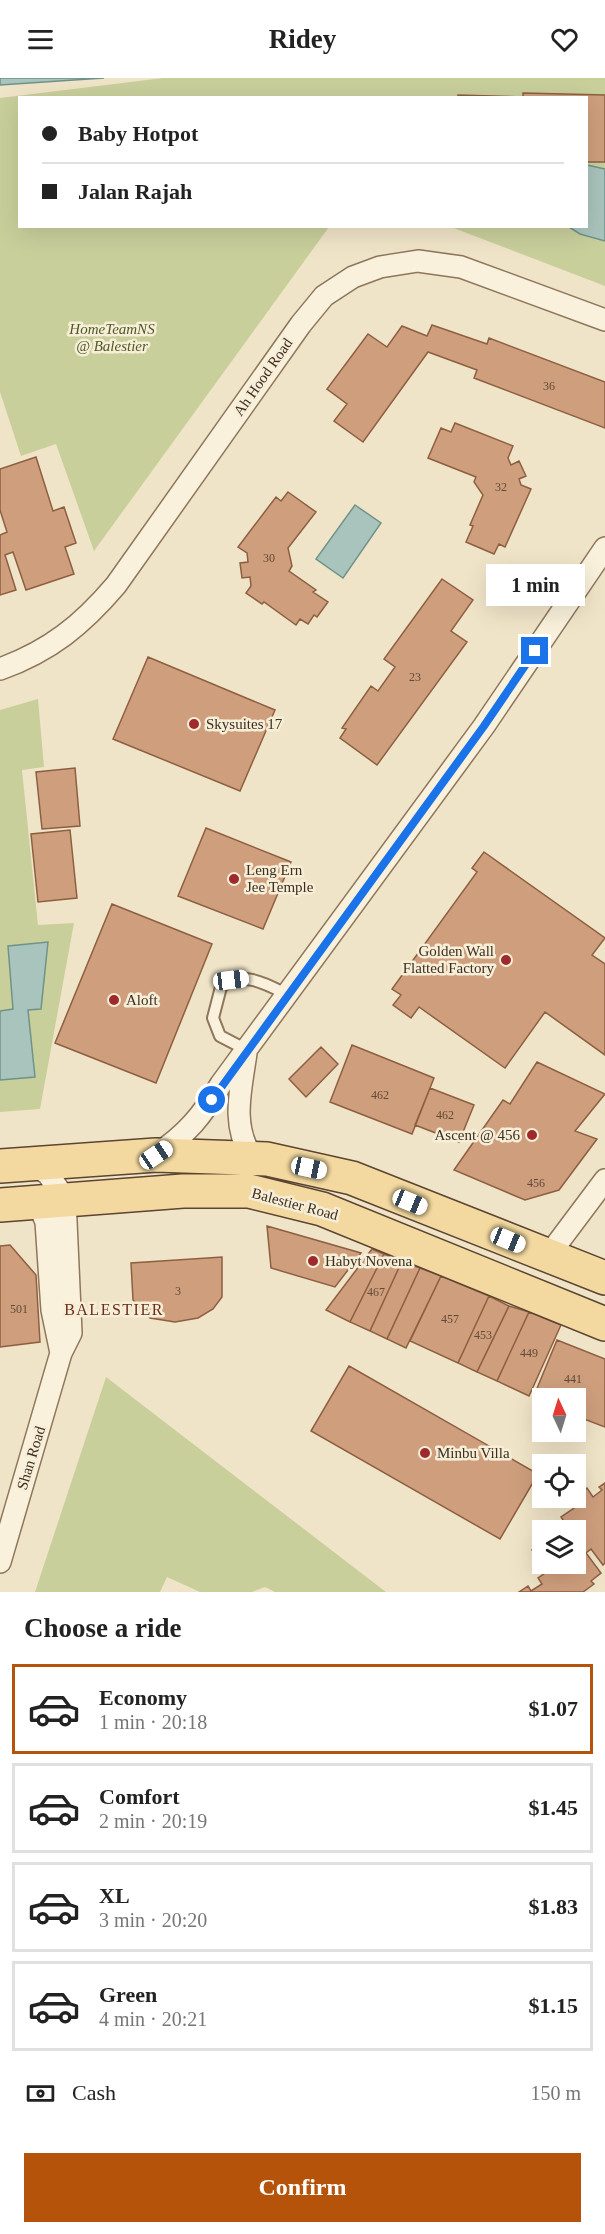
<!DOCTYPE html>
<html lang="en">
<head>
<meta charset="utf-8">
<style>
	body { margin:0; font-family:Georgia,serif; background:#f2f2f2; color:#222; height:100vh; display:flex; flex-direction:column; font-size:22px; white-space:nowrap }
	* { box-sizing:border-box; margin:0 }
	p { font-size:20px; color:#767676 }
	.icon { flex:none; width:33px; height:33px; fill:none; stroke:currentColor; stroke-width:2; stroke-linecap:round; stroke-linejoin:round }
	.map { position:relative; height:1514px; overflow:hidden }
	.panel { display:flex; flex-direction:column; background:#fff; flex:1 }
	.panel>* { flex:none }
	.banner { position:absolute; left:18px; top:18px; width:570px; height:132px; border-radius:0px; box-shadow:0 6px 24px #0002; display:grid; align-content:center; height:132px; padding:0 24px; background:#fff }
	.needle { width:39px; rotate:356deg }
	.fabs { position:absolute; left:532px; top:1310px; display:grid; gap:12px }
	.fabs a { display:grid; place-items:center; width:54px; height:54px; border-radius:0px; background:#fff; box-shadow:0 6px 24px #0002; font-size:30px }
	.end { position:absolute; width:27px; height:27px; margin:-14px; border:8px solid #1a73e8; background:#fff; box-shadow:0 0 0 3px #fff }
	.from { border-radius:50% }
	.bubble { position:absolute; height:42px; border-radius:0px; background:#fff; box-shadow:0 6px 24px #0002; font-size:20px; font-weight:800; line-height:42px; text-align:center }
	.car { position:absolute; width:18px; height:36px; margin:-18px -9px; border-radius:8px; box-shadow:0 0 4px 2px #0007; background:linear-gradient(#fff 24%,#345 0 40%,#fff 0 76%,#345 0 86%,#fff 0) }
	.banner b { display:flex; align-items:center; gap:21px; height:57px; font-size:22px }
	.banner b+b { border-top:2px solid #e0e0e0 }
	.banner i { width:15px; height:15px; background:#222 }
	ul { padding:0; list-style:none }
	li { display:flex; align-items:center; gap:18px; height:90px; margin:0 12px 9px; padding:0 12px; border:3px solid #e0e0e0; border-radius:0px }
	li div { flex:1 }
	li b { display:block; font-size:22px }
	li em { font-style:normal; font-weight:800 }
	li.current { border-color:#b45309 }
	li>.icon { width:54px; height:54px; stroke-width:1.5 }
	h2 { padding:0 24px; font-size:27px; line-height:72px }
	.pay { display:flex; align-items:center; gap:15px; height:66px; padding:0 24px; font-size:22px }
	.pay p { margin-inline-start:auto }
	.action { display:flex; gap:12px; margin-top:auto; padding:12px 24px }
	.action a { flex:1; height:69px; border-radius:0px; background:#b45309; color:#fff; font-size:24px; font-weight:800; line-height:69px; text-align:center }
	header { display:flex; justify-content:space-between; align-items:center; height:78px; padding:0 24px; background:#fff; font-size:27px; font-weight:800 }
	.map>svg:first-child { display:block }
	.green { fill:#c9cf9b }
	.water { fill:#a9c4bc; stroke:#6f938a; stroke-width:1.5 }
	.building { fill:#cf9f7d; stroke:#8d5f41; stroke-width:1.5 }
	.lines { fill:none; stroke-linecap:round; stroke-linejoin:round }
	.lane-casing { stroke:#8d765c; stroke-width:14 }
	.street-casing { stroke:#8d765c; stroke-width:24 }
	.primary-casing { stroke:#5b4430; stroke-width:36 }
	.lane { stroke:#faf1dc; stroke-width:10 }
	.street { stroke:#faf1dc; stroke-width:21 }
	.primary { stroke:#f3d9a0; stroke-width:33 }
	.route { stroke:#1a73e8; stroke-width:8 }
	.poi-dot { fill:#9e2a2b; stroke:#f7eed8; stroke-width:2 }
	.labels { text-anchor:middle; stroke-width:5; stroke-linejoin:round; paint-order:stroke }
	.number-label { font-size:12px; fill:#624a37 }
	.park-label { font-size:15px; font-style:italic; fill:#4d5a26; stroke:#f7eed8 }
	.street-label { font-size:15px; fill:#3d2e20; stroke:#f7eed8 }
	.poi-label { font-size:15px; fill:#3d2e20; stroke:#f7eed8; text-anchor:start }
	.neighbourhood-label { font-size:16px; letter-spacing:1.5px; fill:#6b2e1e; stroke:#f7eed8 }
</style>
</head>
<body>
<header><svg class="icon" aria-label="menu" viewBox="0 0 24 24"><path d="M4 6h16M4 12h16M4 18h16"/></svg>Ridey<svg class="icon" aria-label="heart" viewBox="0 0 24 24"><path d="M12 20l-8-8c-3-5 5-10 8-4 3-6 11-1 8 4z"/></svg></header>
<div class="map">
<svg width="605" height="1514" viewBox="0 0 605 1514">
	<rect width="100%" height="100%" fill="#f0e4c8"/>
	<path class="green" d="M163,0H605V208L451,149L586,148V20H20V148L329,149L94,473L56,366L21,378L0,314V20Z
		M38,621L44,689L22,692L38,847L74,845L40,1031L0,1034V632Z
		M106,1299L386,1514H275L265,1509L252,1514H200L167,1499L160,1514H35Z"/>
	<path class="water" d="M0,0H104L0,7Z
		M587,87L605,91V163L580,156L569,149L586,148Z
		M355,427L381,445L343,500L316,481Z
		M48,864L41,931L28,932L35,999L0,1002V933L13,931L8,868Z"/>
	<path class="building" d="M523,15L605,17V84H586V20H458V17L523,19Z
		M432,247L487,266L489,260L605,304V350L474,300L477,292L428,274L363,364L334,343L347,326L327,311L368,256L387,269L402,248L427,258Z
		M455,345L513,368L508,380L511,387L519,383L526,398L519,401L521,407L531,411L505,469L499,466L494,476L466,464L473,448L470,447L483,417L474,404L476,399L428,380L441,350L451,354Z
		M36,379L53,433L64,429L76,465L65,469L74,496L26,512L13,474L5,477L16,512L0,517V457L7,454L0,432V391Z
		M288,414L316,434L288,470L292,488L289,493L316,512L313,514L328,524L317,539L314,537L308,546L300,541L296,547L264,524L262,526L246,515L251,508L250,499L242,500L240,485L248,484L247,475L238,469L276,419L281,423Z
		M442,501L473,522L451,553L467,564L377,687L340,660L346,651L342,650L371,608L378,613L395,589L384,581Z
		M148,579L275,632L240,713L113,661Z
		M75,690L80,748L42,751L36,694Z
		M206,750L291,784L263,851L178,818Z
		M70,752L77,820L38,824L31,756Z
		M484,774L605,860L592,877L605,886V977L545,934L505,990L419,929L411,940L393,927L401,917L392,911L477,794L472,790Z
		M112,826L212,866L156,1005L55,965Z
		M352,967L434,1000L412,1056L330,1024Z
		M321,969L338,986L306,1019L289,1001Z
		M537,984L605,1016L575,1053L597,1061L559,1112L525,1122L454,1092L503,1022L510,1026Z
		M430,1010L474,1027L459,1064L415,1047Z
		M267,1148L361,1175L335,1209L271,1190Z
		M10,1167L36,1197L40,1264L0,1269V1168Z
		M372,1171L384,1176L350,1244L326,1232Z
		M384,1176L402,1183L370,1253L350,1244Z
		M222,1179V1219L213,1231L198,1240L175,1244L150,1240L133,1222L131,1185Z
		M402,1183L420,1190L387,1261L370,1253Z
		M420,1190L441,1198L406,1270L387,1261Z
		M441,1198L489,1218L458,1285L410,1263Z
		M489,1218L509,1228L477,1294L458,1285Z
		M509,1228L529,1234L497,1303L477,1294Z
		M529,1234L561,1247L529,1318L497,1303Z
		M557,1262L605,1281V1349L576,1338V1320H543V1324L533,1320Z
		M349,1288L538,1396L500,1461L311,1353Z
		M605,1405V1485L603,1487L591,1471L586,1475L601,1495L591,1503L594,1506L583,1514H519L528,1508L531,1513L542,1506L538,1500L548,1493L532,1472L543,1464V1485H576V1452H570L561,1439L574,1430L569,1423L587,1410L593,1419L602,1412L599,1409Z"/>
	<g class="lines">
		<g class="lane-casing">
			<path id="lane" d="M247,972L220,958L213,940L221,909C244,892 266,906 288,917"/>
		</g>
		<g class="street-casing">
			<path id="street" d="M0,591C50,573 82,547 116,507L301,246L324,218L353,199L380,189L418,183L461,189L605,242
				M246,975C241,1012 231,1045 251,1078
				M156,1077C187,1056 202,1038 221,1006L484,648L605,470
				M30,1124L41,1132L46,1144L52,1232L61,1275
				M548,1178L605,1102
				M0,1484L61,1275L71,1255L65,1121L48,1096L32,1085"/>
		</g>
		<g class="primary-casing">
			<path id="primary" d="M0,1088L156,1077L267,1081L352,1100L605,1200
				M0,1127L183,1113H249L322,1131L605,1246"/>
		</g>
		<use href="#lane" class="lane"/>
		<use href="#street" class="street"/>
		<use href="#primary" class="primary"/>
	</g>
	<g class="lines">
		<path class="route" d="M212,1022L484,648L535,573"/>
	</g>
	<g class="poi-dot">
		<circle cx="194" cy="646" r="6"/>
		<circle cx="234" cy="801" r="6"/>
		<circle cx="506" cy="882" r="6"/>
		<circle cx="114" cy="922" r="6"/>
		<circle cx="532" cy="1057" r="6"/>
		<circle cx="313" cy="1183" r="6"/>
		<circle cx="425" cy="1375" r="6"/>
	</g>
	<g class="labels">
		<g class="number-label">
			<text x="549" y="312">36</text>
			<text x="501" y="413">32</text>
			<text x="269" y="484">30</text>
			<text x="415" y="603">23</text>
			<text x="380" y="1021">462</text>
			<text x="445" y="1041">462</text>
			<text x="536" y="1109">456</text>
			<text x="178" y="1217">3</text>
			<text x="376" y="1218">467</text>
			<text x="19" y="1235">501</text>
			<text x="450" y="1245">457</text>
			<text x="483" y="1261">453</text>
			<text x="529" y="1279">449</text>
			<text x="573" y="1305">441</text>
		</g>
		<g class="park-label">
			<text x="112" y="256">HomeTeamNS<tspan x="112" dy="17">@ Balestier</tspan></text>
		</g>
		<g class="street-label">
			<text transform="translate(263 299) rotate(-55)" y="5">Ah Hood Road</text>
			<text transform="translate(295 1126) rotate(15)" y="5">Balestier Road</text>
			<text transform="translate(31 1380) rotate(-73)" y="5">Shan Road</text>
		</g>
		<g class="poi-label">
			<text x="206" y="651">Skysuites 17</text>
			<text x="246" y="797">Leng Ern<tspan x="246" dy="17">Jee Temple</tspan></text>
			<text x="494" y="878" text-anchor="end">Golden Wall<tspan x="494" dy="17">Flatted Factory</tspan></text>
			<text x="126" y="927">Aloft</text>
			<text x="520" y="1062" text-anchor="end">Ascent @ 456</text>
			<text x="325" y="1188">Habyt Novena</text>
			<text x="437" y="1380">Minbu Villa</text>
		</g>
		<g class="neighbourhood-label">
			<text x="114" y="1237">BALESTIER</text>
		</g>
	</g>
</svg>
<div class="fabs">
<a><svg class="needle" viewBox="-14 -14 28 28"><path d="M0-13l5 13h-10z" fill="#e53935"/><path d="M0 13l5-13h-10z" fill="#767676"/></svg></a>
<a><svg class="icon" aria-label="locate" viewBox="0 0 24 24"><circle cx="12" cy="12" r="6"/><path d="M12 2v4M12 18v4M2 12h4M18 12h4"/></svg></a>
<a><svg class="icon" aria-label="layers" viewBox="0 0 24 24"><path d="M12 4l9 5-9 5-9-5zM3 14l9 5 9-5"/></svg></a>
</div>
<i class="end from" style="left:212px;top:1022px"></i>
<i class="end" style="left:535px;top:573px"></i>
<div class="bubble" style="left:486px;top:486px;width:99px">1 min</div>
<i class="car" style="left:231px;top:902px;rotate:83deg"></i>
<i class="car" style="left:156px;top:1077px;rotate:56deg"></i>
<i class="car" style="left:309px;top:1090px;rotate:102deg"></i>
<i class="car" style="left:410px;top:1124px;rotate:112deg"></i>
<i class="car" style="left:508px;top:1162px;rotate:112deg"></i>
<div class="banner">
<b><i class="from"></i>Baby Hotpot</b>
<b><i></i>Jalan Rajah</b>
</div>
</div>
<section class="panel">
<h2>Choose a ride</h2>
<ul>
<li class="current"><svg class="icon" aria-label="car" viewBox="0 0 24 24"><path d="M5 17H2v-5l4-1 3-4h7l3 4 3 1v5h-3M9 17h6M6 11h13"/><circle cx="7" cy="17" r="2"/><circle cx="17" cy="17" r="2"/></svg><div><b>Economy</b><p>1 min · 20:18</p></div><em>$1.07</em></li>
<li><svg class="icon" aria-label="car" viewBox="0 0 24 24"><path d="M5 17H2v-5l4-1 3-4h7l3 4 3 1v5h-3M9 17h6M6 11h13"/><circle cx="7" cy="17" r="2"/><circle cx="17" cy="17" r="2"/></svg><div><b>Comfort</b><p>2 min · 20:19</p></div><em>$1.45</em></li>
<li><svg class="icon" aria-label="car" viewBox="0 0 24 24"><path d="M5 17H2v-5l4-1 3-4h7l3 4 3 1v5h-3M9 17h6M6 11h13"/><circle cx="7" cy="17" r="2"/><circle cx="17" cy="17" r="2"/></svg><div><b>XL</b><p>3 min · 20:20</p></div><em>$1.83</em></li>
<li><svg class="icon" aria-label="car" viewBox="0 0 24 24"><path d="M5 17H2v-5l4-1 3-4h7l3 4 3 1v5h-3M9 17h6M6 11h13"/><circle cx="7" cy="17" r="2"/><circle cx="17" cy="17" r="2"/></svg><div><b>Green</b><p>4 min · 20:21</p></div><em>$1.15</em></li>
</ul>
<div class="pay"><svg class="icon" aria-label="cash" viewBox="0 0 24 24"><path d="M3 7h18v10H3z"/><circle cx="12" cy="12" r="2"/></svg>Cash<p>150 m</p></div>
<div class="action"><a>Confirm</a></div>
</section>
</body>
</html>
